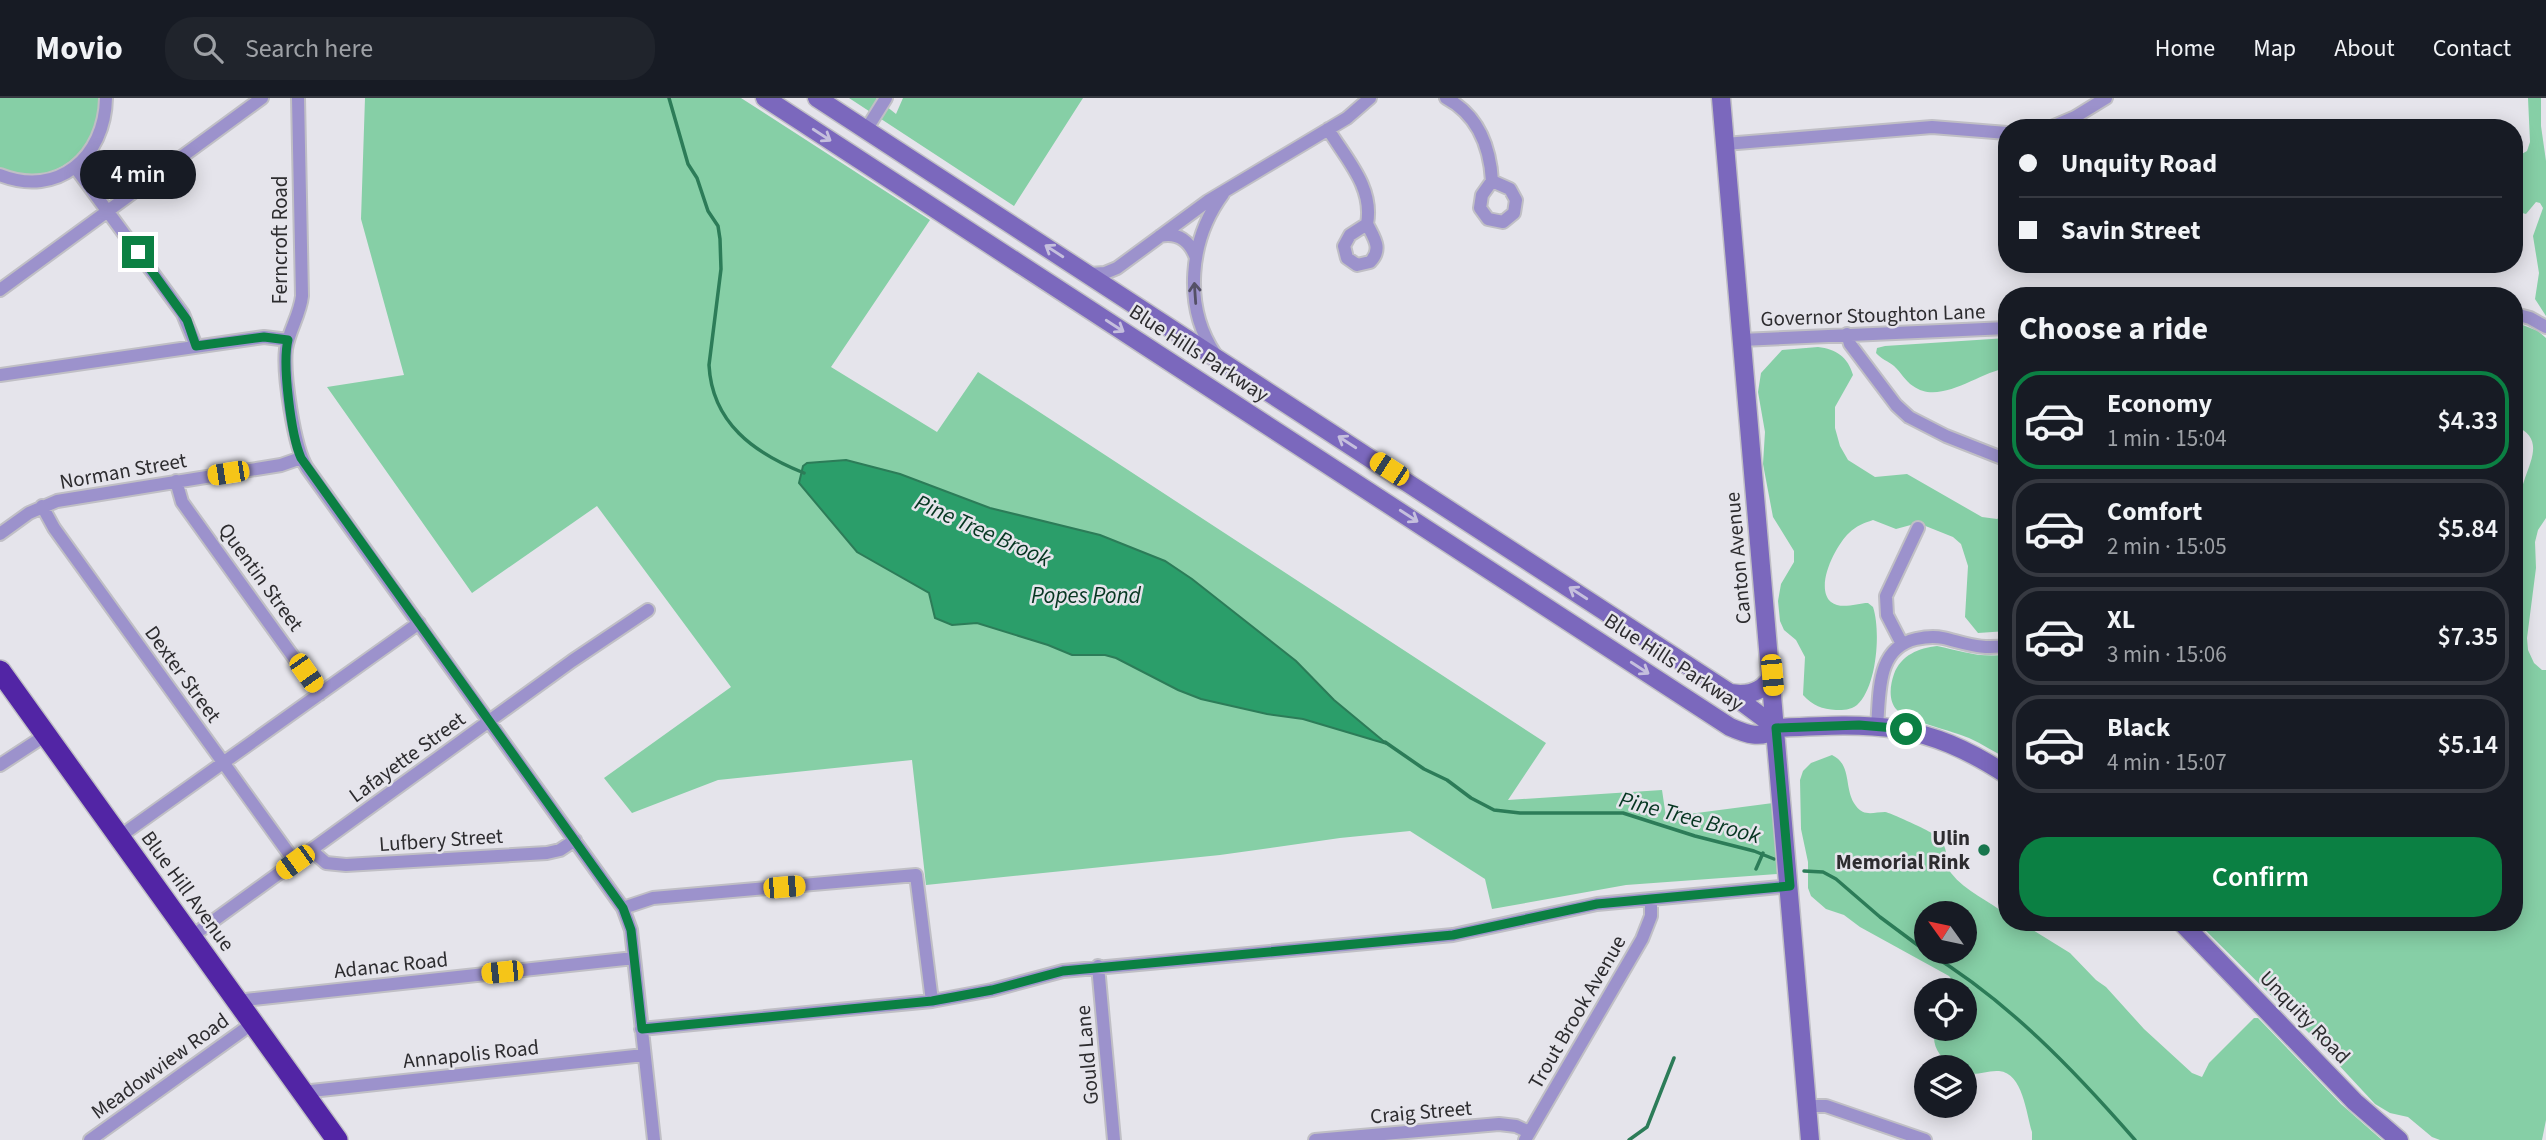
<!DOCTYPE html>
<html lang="en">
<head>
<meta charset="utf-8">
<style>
	body { margin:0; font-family:"Source Sans 3",sans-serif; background:#20242c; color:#f1f3f6; height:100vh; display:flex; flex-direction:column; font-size:26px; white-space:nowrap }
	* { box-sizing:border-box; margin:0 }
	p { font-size:23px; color:#9ea1a6 }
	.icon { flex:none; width:38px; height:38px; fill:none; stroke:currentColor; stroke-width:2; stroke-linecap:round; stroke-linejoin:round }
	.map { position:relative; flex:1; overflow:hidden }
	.side { position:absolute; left:1998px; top:189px; width:525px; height:644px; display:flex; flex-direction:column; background:#171b24; border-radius:28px; box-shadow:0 4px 18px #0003 }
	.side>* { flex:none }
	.hud { position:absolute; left:1998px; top:21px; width:525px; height:154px; border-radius:28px; box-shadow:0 4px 18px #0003; display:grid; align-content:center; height:154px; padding:0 21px; background:#171b24 }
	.needle { width:46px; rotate:303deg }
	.tools { position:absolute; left:1914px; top:803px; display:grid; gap:14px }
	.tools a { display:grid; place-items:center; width:63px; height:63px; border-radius:50%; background:#171b24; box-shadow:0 4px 18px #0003; font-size:35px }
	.end { position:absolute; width:32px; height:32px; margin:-16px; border:9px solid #0b8043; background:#fff; box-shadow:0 0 0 4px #fff }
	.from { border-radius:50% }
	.bubble { position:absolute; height:49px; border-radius:24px; background:#171b24; box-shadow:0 4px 18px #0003; font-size:23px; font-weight:600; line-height:49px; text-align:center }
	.car { position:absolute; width:21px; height:42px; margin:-21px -10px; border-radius:9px; box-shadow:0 0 5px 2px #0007; background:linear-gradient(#f5c518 24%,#345 0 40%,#f5c518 0 76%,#345 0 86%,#f5c518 0) }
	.hud b { display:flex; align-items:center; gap:24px; height:66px; font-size:26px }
	.hud b+b { border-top:2px solid #363941 }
	.hud i { width:18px; height:18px; background:#f1f3f6 }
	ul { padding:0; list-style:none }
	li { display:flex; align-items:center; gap:21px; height:98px; margin:0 14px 10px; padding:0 7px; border:4px solid #363941; border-radius:28px }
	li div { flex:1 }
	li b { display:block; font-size:26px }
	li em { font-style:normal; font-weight:600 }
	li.on { border-color:#0b8043 }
	li>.icon { width:63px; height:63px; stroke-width:1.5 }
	h2 { padding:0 21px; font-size:32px; line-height:84px }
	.button { display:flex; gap:14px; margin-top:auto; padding:14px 21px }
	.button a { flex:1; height:80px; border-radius:28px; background:#0b8043; color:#fff; font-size:28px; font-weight:600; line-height:80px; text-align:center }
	header { display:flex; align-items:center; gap:42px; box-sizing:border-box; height:98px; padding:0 35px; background:#171b24; border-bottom:2px solid #363941 }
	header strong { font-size:33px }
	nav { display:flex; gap:38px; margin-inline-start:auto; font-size:24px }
	.search { width:490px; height:63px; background:#20242c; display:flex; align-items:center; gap:18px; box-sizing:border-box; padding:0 24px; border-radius:28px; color:#9ea1a6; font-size:26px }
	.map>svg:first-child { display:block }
	.green { fill:#86cfa6; fill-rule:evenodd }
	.water { fill:#2b9e6a; stroke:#2c7c58; stroke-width:2 }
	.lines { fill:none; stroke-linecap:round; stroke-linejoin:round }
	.stream { stroke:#2c7c58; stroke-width:3.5 }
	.street-casing { stroke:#c0bfc5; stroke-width:16 }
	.secondary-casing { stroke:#c0bfc5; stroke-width:21 }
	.highway-casing { stroke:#c0bfc5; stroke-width:24 }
	.street { stroke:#9c92cc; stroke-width:12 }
	.secondary { stroke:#7b68bd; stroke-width:18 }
	.highway { stroke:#5225a5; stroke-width:21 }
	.oneway { stroke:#c5bfdd }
	.oneway2 { stroke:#545066 }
	.route { stroke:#0b8043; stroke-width:9 }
	.poi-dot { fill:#18774e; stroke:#e5e4eb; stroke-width:2.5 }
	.labels { text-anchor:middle; stroke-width:5; stroke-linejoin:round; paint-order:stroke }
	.street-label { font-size:21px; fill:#2d2c2f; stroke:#e5e4eb }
	.poi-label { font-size:21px; font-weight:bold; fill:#2d2c2f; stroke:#e5e4eb; text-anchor:end }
	.water-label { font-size:23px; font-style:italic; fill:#063621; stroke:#e5e4eb }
</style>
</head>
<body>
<header>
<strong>Movio</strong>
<div class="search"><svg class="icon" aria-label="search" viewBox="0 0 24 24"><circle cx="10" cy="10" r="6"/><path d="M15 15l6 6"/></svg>Search here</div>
<nav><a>Home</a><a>Map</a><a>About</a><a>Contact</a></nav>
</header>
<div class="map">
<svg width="2546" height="1042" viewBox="0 0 2546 1042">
	<rect width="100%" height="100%" fill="#e5e4eb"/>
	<path class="green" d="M0,0H99C98,55 54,92 0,70Z
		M365,0H741L930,122L831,269L937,334L978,274L1546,645L1508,702L1662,692L1666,719L1773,705L1777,776L1626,787L1492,811L1485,781L1410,733L1340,740L1220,757L926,787L912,662L718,682L632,715L604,680L731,589L597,408L472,495L327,289L404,277L361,121Z
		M849,0H876L896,16L903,0H1083L1014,108Z
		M2528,0H2541V28L2546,63V218L2535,201L2539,175L2533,138L2543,110L2540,105L2536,104L2526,116L2515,113V56L2520,57L2527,53L2530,44Z
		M2515,224L2538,233L2546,240V420L2538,432L2535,444L2536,470L2527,540L2528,552L2534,565L2542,572H2546V1022L2542,1042H2440L2432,1039L2408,1019L2390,1015L2375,1006L2309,935L2197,824H2515V407C2519,399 2522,389 2525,380C2533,358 2542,339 2515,328Z
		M2007,240V270C1979,274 1940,308 1913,288C1905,283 1901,274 1894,268C1888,263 1881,261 1876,255L1877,250L1885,248Z
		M1818,249C1836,251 1848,259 1853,277L1835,309V330L1840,348L1848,362L1875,379L1907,376L1982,419L1997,421L2007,415V533L1978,535L1965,519L1968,468L1961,446L1953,439L1918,425L1896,431L1873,422C1864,425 1856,428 1849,435C1836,447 1814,489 1831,504C1841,512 1857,505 1868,505L1873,509C1881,533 1877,589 1857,607C1850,612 1844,612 1836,612C1822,611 1813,608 1803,597L1805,559L1796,542L1784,532L1780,523L1778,503L1781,486L1794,464V453L1773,419L1763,366L1765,334L1758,294L1761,275L1782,252Z
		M1937,548C1962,553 1982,561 2007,556V661C1995,654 1982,646 1969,640C1953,633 1908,623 1897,612C1888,603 1890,587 1894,576C1901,557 1919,550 1937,548Z
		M1832,657C1853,667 1843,691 1856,708C1864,719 1874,714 1885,714C1891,715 1923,730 1930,734C1956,751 1940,760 1951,775C1965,793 1989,803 2007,817V824H2020L2070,855L2096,882L2106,889L2144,931L2192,975L2202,979L2209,965L2254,920H2258L2341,1006L2382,1042H2032V1034C2026,1015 2023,975 1999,973C1987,972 1978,978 1965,975V970L1954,969C1940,959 1931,949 1935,931H1965V892H1961L1949,878L1860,829L1844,817L1826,811L1811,798L1808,790V764L1801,731L1800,682L1803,673L1811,665ZM1927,816H1965V854H1927Z"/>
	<path class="water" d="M846,362L900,376L990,410L1100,437L1165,463L1192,481L1296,563L1334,602L1387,646L1303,621L1267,616L1201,601L1178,592L1116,560L1105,557H1072L1048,547L977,525L952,527L935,520L929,495L857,454L799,385L803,368L807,365Z"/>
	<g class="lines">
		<path class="stream" d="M669,0L688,66L697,80L708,113L718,128L720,141L721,171L709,267C712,325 754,355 804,375
			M1385,644L1424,671L1447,682L1471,700L1494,712L1520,715H1623L1695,738L1754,753L1774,761
			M1756,771L1763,755
			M1804,773L1823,774L1836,781L1880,819L1927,854
			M1927,854C2007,902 2074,972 2135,1042
			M1629,1042L1647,1029L1674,960"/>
		<g class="street-casing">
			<path id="street" d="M298,0L302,198C300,217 289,232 286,251C283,275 294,350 307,370L623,810L631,832L654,1042
				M1446,0C1478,17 1490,49 1492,83
				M2049,30L2075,19L2106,0
				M1328,31C1346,61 1374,89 1367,126
				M866,32L886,0
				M1725,46L1932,29L2007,35
				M75,69L183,216L196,248
				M0,77C58,100 105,59 106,0
				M1492,83L1510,91L1516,102L1514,115L1503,124L1488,121L1480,110L1482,97Z
				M1367,126C1374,140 1383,151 1370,164L1357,167L1347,160L1344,148L1350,137Z
				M1160,138C1178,134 1190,143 1196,160
				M1089,176L1105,175L1117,170L1208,103L1347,20L1370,0
				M0,192L262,0
				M2515,216L2530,220L2546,229
				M1847,236L1850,246L1896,307L1909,319L1946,338L2007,362
				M1741,242L2007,230
				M1215,256C1183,208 1189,142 1223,96
				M0,277L264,239L288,242
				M176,383L182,404L320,596
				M42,408L54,430L295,764
				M0,436L29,415L57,403L281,367L301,360
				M1902,546L1887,517L1886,498L1918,430
				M1877,628C1880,595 1876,550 1916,541C1925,539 1934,538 1943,540C1965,545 1984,553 2007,547
				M0,667L46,637
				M119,739L419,525
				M311,752L326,765L346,767L547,755L560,752L575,742
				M623,810L653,800L916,777L932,903
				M191,839L572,563L648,512
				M1098,868L1114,1042
				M236,903L634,860
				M641,931L932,903L992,892L1063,873L1453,837L1597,806L1790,788
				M302,994L644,957
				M1807,1008H1826L1925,1042
				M90,1042L253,925
				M1315,1042L1499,1026L1516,1028L1529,1034
				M1525,1042L1642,841L1651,818V801"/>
		</g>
		<g class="secondary-casing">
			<path id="secondary" d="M765,0L1730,629C1746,636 1761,642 1777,630C1873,625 1923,622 2007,677
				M817,0L1730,595L1777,630
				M1721,0L1810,1042
				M1730,595C1748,598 1764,594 1772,577
				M2181,824L2355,1004L2399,1042"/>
		</g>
		<g class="highway-casing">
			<path id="highway" d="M0,573L337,1042"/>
		</g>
		<use href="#street" class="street"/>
		<use href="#secondary" class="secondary"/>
		<use href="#highway" class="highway"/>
	</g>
	<defs><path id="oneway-shaft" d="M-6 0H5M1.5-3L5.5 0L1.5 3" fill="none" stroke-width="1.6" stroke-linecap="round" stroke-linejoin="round" transform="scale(1.75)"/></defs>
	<g class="oneway">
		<use href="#oneway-shaft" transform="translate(822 37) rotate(33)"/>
		<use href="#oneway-shaft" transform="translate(1054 153) rotate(-147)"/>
		<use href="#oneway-shaft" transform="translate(1115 228) rotate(33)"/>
		<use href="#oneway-shaft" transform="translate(1347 344) rotate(-147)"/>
		<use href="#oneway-shaft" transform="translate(1409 418) rotate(33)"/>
		<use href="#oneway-shaft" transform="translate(1578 495) rotate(-147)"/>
		<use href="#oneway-shaft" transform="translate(1640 570) rotate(33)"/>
	</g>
	<use class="oneway2" href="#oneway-shaft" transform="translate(1195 195) rotate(-94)"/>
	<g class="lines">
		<path class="route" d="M138,154L187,222L196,248L264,239L288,242C282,266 291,337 301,360L623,810L631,832L642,931L932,903L992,892L1063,873L1453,837L1597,806L1790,788L1776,630L1859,627L1906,631"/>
	</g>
	<circle class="poi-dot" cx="1984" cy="752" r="7"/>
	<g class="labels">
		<g class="street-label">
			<text transform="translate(280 142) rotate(-90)" y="7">Ferncroft Road</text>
			<text transform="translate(1873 217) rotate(-2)" y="7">Governor Stoughton Lane</text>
			<text transform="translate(1199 255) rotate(33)" y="7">Blue Hills Parkway</text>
			<text transform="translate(123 373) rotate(-10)" y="7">Norman Street</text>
			<text transform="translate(1738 460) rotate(-95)" y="7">Canton Avenue</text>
			<text transform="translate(261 479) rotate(54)" y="7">Quentin Street</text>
			<text transform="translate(1674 564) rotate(33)" y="7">Blue Hills Parkway</text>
			<text transform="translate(183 576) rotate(54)" y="7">Dexter Street</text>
			<text transform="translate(407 659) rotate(-36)" y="7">Lafayette Street</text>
			<text transform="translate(441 742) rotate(-4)" y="7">Lufbery Street</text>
			<text transform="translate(188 793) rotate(54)" y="7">Blue Hill Avenue</text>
			<text transform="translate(391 867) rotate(-6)" y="7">Adanac Road</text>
			<text transform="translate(1577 914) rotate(-60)" y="7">Trout Brook Avenue</text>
			<text transform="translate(2305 919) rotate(46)" y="7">Unquity Road</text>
			<text transform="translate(471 956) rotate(-6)" y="7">Annapolis Road</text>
			<text transform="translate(1087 957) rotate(-95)" y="7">Gould Lane</text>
			<text transform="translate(160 968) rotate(-36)" y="7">Meadowview Road</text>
			<text transform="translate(1421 1014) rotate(-5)" y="7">Craig Street</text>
		</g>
		<g class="poi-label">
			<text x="1970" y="747">Ulin<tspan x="1970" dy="24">Memorial Rink</tspan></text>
		</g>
		<g class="water-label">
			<text transform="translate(983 432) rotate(24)" y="8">Pine Tree Brook</text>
			<text x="1086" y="505">Popes Pond</text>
			<text transform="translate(1690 719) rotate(15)" y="8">Pine Tree Brook</text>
		</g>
	</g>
</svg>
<div class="tools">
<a><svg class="needle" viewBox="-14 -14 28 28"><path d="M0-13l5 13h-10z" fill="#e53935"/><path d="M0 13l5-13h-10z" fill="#9ea1a6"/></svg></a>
<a><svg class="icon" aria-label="locate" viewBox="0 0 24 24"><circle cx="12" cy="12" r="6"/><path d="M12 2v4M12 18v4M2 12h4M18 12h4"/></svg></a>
<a><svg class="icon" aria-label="layers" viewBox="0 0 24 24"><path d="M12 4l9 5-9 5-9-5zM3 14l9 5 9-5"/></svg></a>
</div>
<i class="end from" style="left:1906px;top:631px"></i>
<i class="end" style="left:138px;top:154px"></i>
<div class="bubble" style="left:80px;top:52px;width:116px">4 min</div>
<i class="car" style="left:1389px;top:371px;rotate:303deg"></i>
<i class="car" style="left:228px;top:375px;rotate:261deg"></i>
<i class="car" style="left:306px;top:575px;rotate:145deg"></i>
<i class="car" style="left:1772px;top:577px;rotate:175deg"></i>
<i class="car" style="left:295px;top:764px;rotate:234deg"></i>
<i class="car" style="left:784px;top:789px;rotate:85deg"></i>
<i class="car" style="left:502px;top:874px;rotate:264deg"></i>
<div class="hud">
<b><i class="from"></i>Unquity Road</b>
<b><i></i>Savin Street</b>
</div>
<section class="side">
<h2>Choose a ride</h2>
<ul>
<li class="on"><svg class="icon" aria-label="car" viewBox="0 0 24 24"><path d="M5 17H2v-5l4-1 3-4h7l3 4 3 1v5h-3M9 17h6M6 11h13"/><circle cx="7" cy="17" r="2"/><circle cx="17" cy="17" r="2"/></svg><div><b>Economy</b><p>1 min · 15:04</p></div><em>$4.33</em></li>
<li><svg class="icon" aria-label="car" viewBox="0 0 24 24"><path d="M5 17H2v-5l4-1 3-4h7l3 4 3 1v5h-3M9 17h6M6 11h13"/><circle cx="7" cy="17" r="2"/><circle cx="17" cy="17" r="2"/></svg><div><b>Comfort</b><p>2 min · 15:05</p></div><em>$5.84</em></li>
<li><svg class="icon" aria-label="car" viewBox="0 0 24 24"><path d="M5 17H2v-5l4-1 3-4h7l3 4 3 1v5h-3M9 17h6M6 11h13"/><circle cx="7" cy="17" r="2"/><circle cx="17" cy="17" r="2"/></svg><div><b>XL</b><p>3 min · 15:06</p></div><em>$7.35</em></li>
<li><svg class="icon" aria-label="car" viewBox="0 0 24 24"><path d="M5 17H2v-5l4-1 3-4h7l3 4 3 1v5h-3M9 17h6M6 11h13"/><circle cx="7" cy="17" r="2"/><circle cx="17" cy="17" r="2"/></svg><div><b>Black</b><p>4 min · 15:07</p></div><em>$5.14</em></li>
</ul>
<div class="button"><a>Confirm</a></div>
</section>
</div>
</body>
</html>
